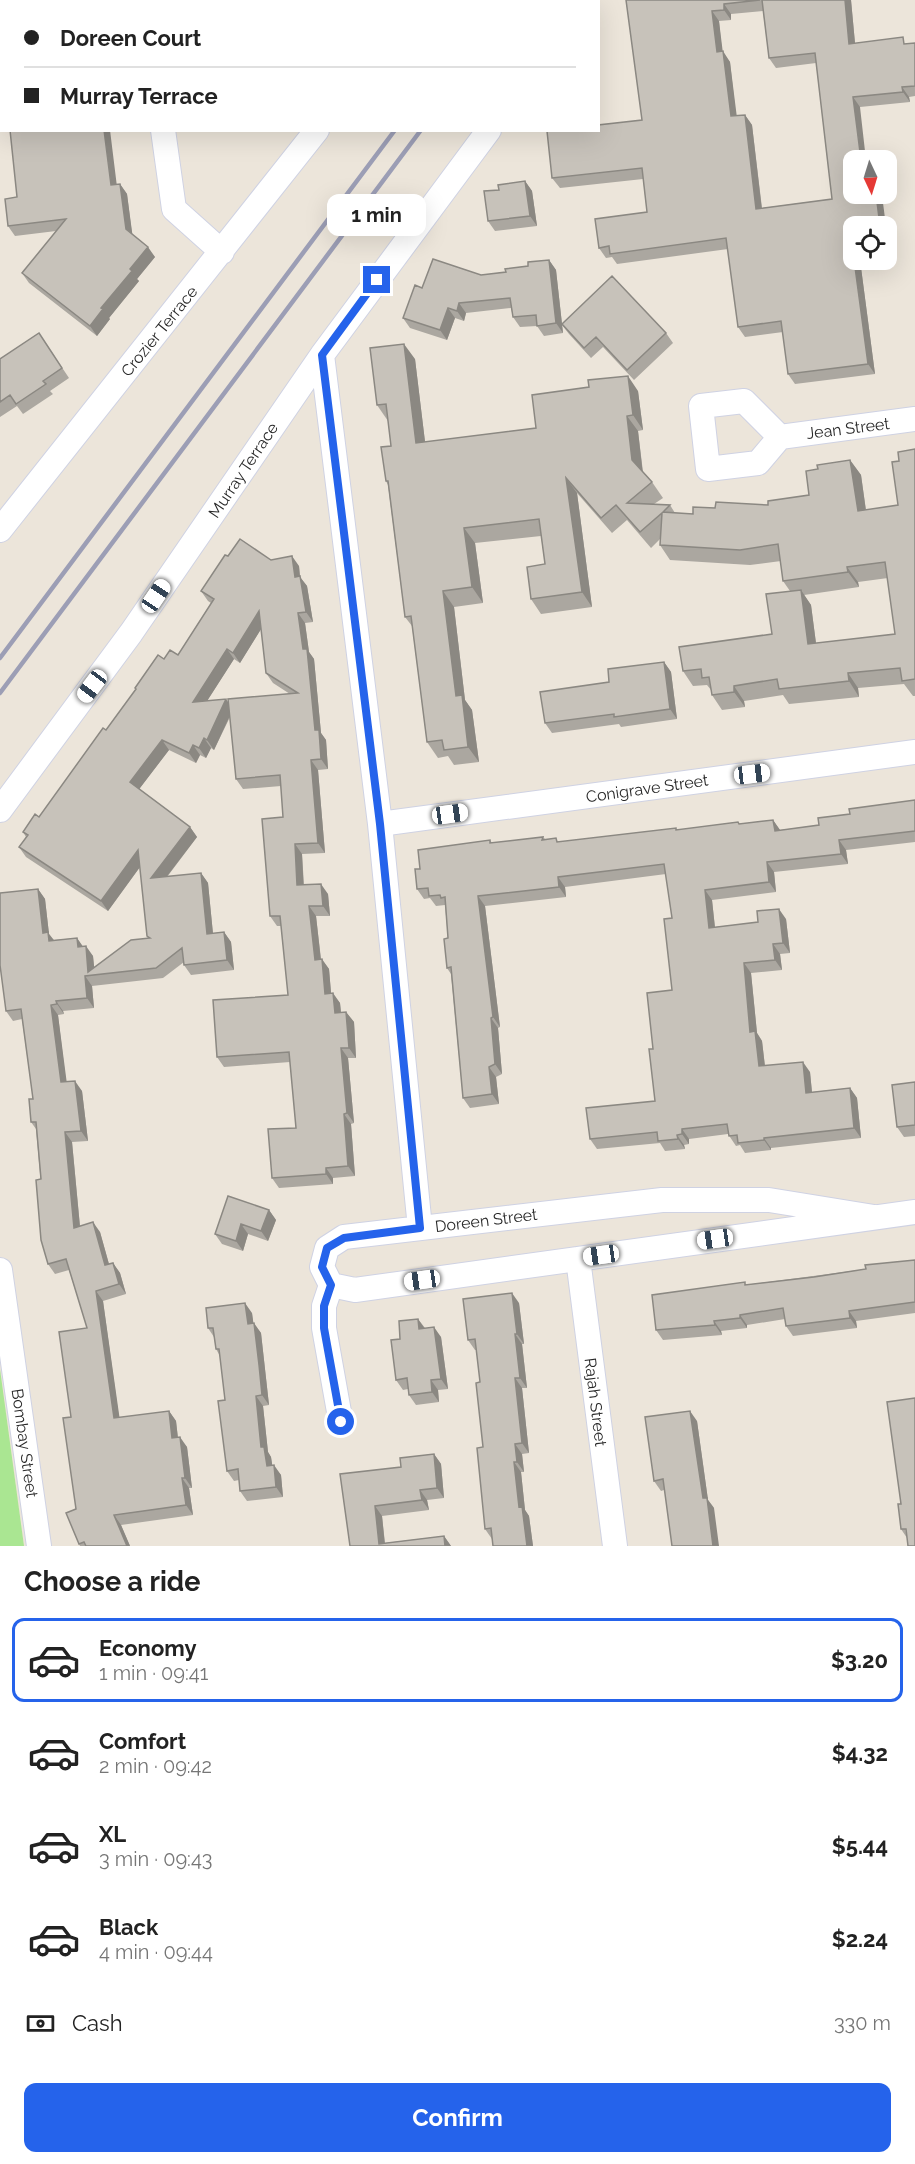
<!DOCTYPE html>
<html lang="en">
<head>
<meta charset="utf-8">
<style>
	body { margin:0; font-family:Raleway,sans-serif; background:#f2f2f2; color:#222; height:100vh; display:flex; flex-direction:column; font-size:22px; white-space:nowrap }
	* { box-sizing:border-box; margin:0 }
	p { font-size:20px; color:#767676 }
	.icon { flex:none; width:33px; height:33px; fill:none; stroke:currentColor; stroke-width:2; stroke-linecap:round; stroke-linejoin:round }
	.map { position:relative; height:1546px; overflow:hidden }
	.panel { display:flex; flex-direction:column; background:#fff; flex:1 }
	.panel>* { flex:none }
	.banner { position:absolute; left:0px; top:0px; width:600px; height:132px; box-shadow:0 6px 24px #0002; display:grid; align-content:center; height:132px; padding:0 24px; background:#fff }
	.needle { width:39px; rotate:176deg }
	.controls { position:absolute; left:843px; top:150px; display:grid; gap:12px }
	.controls a { display:grid; place-items:center; width:54px; height:54px; border-radius:12px; background:#fff; box-shadow:0 6px 24px #0002; font-size:30px }
	.end { position:absolute; width:27px; height:27px; margin:-14px; border:8px solid #2563eb; background:#fff; box-shadow:0 0 0 3px #fff }
	.from { border-radius:50% }
	.bubble { position:absolute; height:42px; border-radius:12px; background:#fff; box-shadow:0 6px 24px #0002; font-size:20px; font-weight:700; line-height:42px; text-align:center }
	.car { position:absolute; width:18px; height:36px; margin:-18px -9px; border-radius:8px; box-shadow:0 0 4px 2px #0007; background:linear-gradient(#fff 24%,#345 0 40%,#fff 0 76%,#345 0 86%,#fff 0) }
	.banner b { display:flex; align-items:center; gap:21px; height:57px; font-size:22px }
	.banner b+b { border-top:2px solid #e0e0e0 }
	.banner i { width:15px; height:15px; background:#222 }
	ul { padding:0; list-style:none }
	li { display:flex; align-items:center; gap:18px; height:84px; margin:0 12px 9px; padding:0 12px; border:3px solid transparent; border-radius:12px }
	li div { flex:1 }
	li b { display:block; font-size:22px }
	li em { font-style:normal; font-weight:700 }
	li.active { border-color:#2563eb }
	li>.icon { width:54px; height:54px; stroke-width:1.5 }
	h2 { padding:0 24px; font-size:27px; line-height:72px }
	.pay { display:flex; align-items:center; gap:15px; height:66px; padding:0 24px; font-size:22px }
	.pay p { margin-inline-start:auto }
	.cta { display:flex; gap:12px; margin-top:auto; padding:12px 24px }
	.cta a { flex:1; height:69px; border-radius:12px; background:#2563eb; color:#fff; font-size:24px; font-weight:700; line-height:69px; text-align:center }
	.map>svg:first-child { display:block }
	.green { fill:#aae692 }
	.lines { fill:none; stroke-linecap:round; stroke-linejoin:round }
	.minor-casing { stroke:#cfd2e3; stroke-width:26 }
	.minor { stroke:#fff; stroke-width:24 }
	.rail { stroke:#9c9eb5; stroke-width:4.5 }
	.wall { fill:#aba7a0; fill-rule:evenodd }
	.shaded-wall { fill:#8b8882 }
	.building { fill:#c7c2ba; stroke:#8b8882; stroke-width:1.5 }
	.route { stroke:#2563eb; stroke-width:8 }
	.labels { text-anchor:middle; stroke-width:4.5; stroke-linejoin:round; paint-order:stroke }
	.street-label { font-size:16px; fill:#292929; stroke:#fff }
</style>
</head>
<body>
<div class="map">
<svg width="915" height="1546" viewBox="0 0 915 1546">
	<rect width="100%" height="100%" fill="#ece5da"/>
	<path class="green" d="M0,1369L24,1546H0Z"/>
	<g class="lines">
		<g class="minor-casing">
			<path id="minor" d="M144,0L145,2
				M418,2L419,0
				M584,2L586,0
				M163,130L174,209L222,252
				M322,355L380,824L420,1228
				M780,437L744,401L701,406L708,469L758,463L780,437L915,419
				M0,530L317,130
				M0,810L131,633L322,355L489,130
				M380,824L915,752
				M874,1217L769,1200H662L344,1237L327,1248L322,1267L331,1285L355,1290L915,1212
				M578,1259L615,1546
				M0,1270L39,1546
				M331,1285L324,1306V1328L341,1423"/>
		</g>
		<use href="#minor" class="minor"/>
		<path class="rail" d="M488,2L489,0
			M513,2L514,0
			M0,658L395,130
			M0,693L421,130"/>
	</g>
	<path class="wall" d="M626,0H851L855,43L908,44L915,43V96L909,97L910,102L860,107L854,194H876L883,203L854,226V260H860L875,374L795,384L788,374L783,332L745,337L738,327L728,249L617,264L612,257L606,258L599,248L647,212L643,179L560,188L552,178L642,120ZM763,11L769,58L776,68L816,63L832,199L762,208L752,125L745,115L736,116L730,62L722,52L719,21L731,20V14Z
		M525,181L532,191L537,226L495,231L488,221L499,190Z
		M120,184L127,194L132,234L155,257L137,279L139,281L109,318L110,319L97,336L29,283L22,273L56,231L15,236L8,226L17,197Z
		M549,260L556,270L562,324L666,333L673,343L634,380L603,347L591,358L569,334L562,325L563,333L544,336L537,326L520,327L513,317L511,308L466,313L464,321L455,318L447,340L410,328L403,318L422,288L481,275L506,272L528,266Z
		M39,333L69,378L50,391L53,394L23,414L17,406L0,417V359Z
		M415,359L425,442L536,428L638,391L643,430L638,431L643,472L652,482L663,498L654,504L670,505L675,513L693,514L715,508L768,505L809,495L818,469L850,460L861,475L866,510L898,505L899,461L915,449V696H913L904,684L858,688L859,697L789,704L783,695L744,701L745,707L722,710L712,695L711,690L707,685L693,686L683,671L772,634L790,591L783,581L781,561L750,565L670,560L660,545V539L651,548L627,520L612,533L577,493L592,607L541,614L531,599L545,564L541,536L475,543L483,603L454,607L465,700L472,710L479,762L454,765L448,756L438,758L427,742L412,626L405,617L388,485L386,481L391,446L388,421L377,405ZM888,578L895,634L816,643L811,605L804,595L859,587L858,582Z
		M228,556L271,560L299,566L300,577L307,586L313,622L305,623L309,652L314,659L321,733L326,740L328,769L318,770L325,853L302,854L304,885L328,894L330,916H316L321,959L329,969L331,993L340,1003L341,1013L346,1012L354,1022L356,1058H348L354,1123L351,1124L355,1176L333,1178V1184L279,1188L272,1178L296,1128L290,1062L224,1067L217,1057L288,995L281,926H277L270,916L283,817L281,786L243,789L236,779L230,717L214,750L211,748L206,758L200,755L196,763L169,750L139,789L190,827L197,837L167,877L201,873L208,883L213,934L224,932L231,942L234,970L191,975L184,965V962L163,978L92,986L94,1008L63,1011L64,1014L58,1015L66,1082L82,1091L88,1141L72,1142L80,1226L100,1232L109,1264L113,1263L120,1273L126,1294L103,1301L119,1418L169,1411L176,1421L178,1438L187,1447L192,1488H189L193,1515L121,1525L130,1546H80L79,1544L71,1417L87,1328L69,1270L55,1274L48,1264L36,1129L31,1122L33,1099L22,1019L13,1021L6,1011L38,889L45,899L49,934L54,940L77,938L82,946L93,956L94,968L149,938L147,936L140,867L108,911L26,857L19,847L26,837L23,832L39,817L106,730L136,690L135,688L164,659L178,655L211,603L208,601L201,591ZM261,629L266,673L273,683L290,694L228,703L207,701L234,659L240,663Z
		M664,662L671,672L677,719L621,727L619,724L552,733L545,723L609,682Z
		M915,800V842L846,850L848,864L774,872L776,892L712,900L715,927L786,919L790,953L780,954L782,970L751,973L757,1033L762,1041L765,1066L810,1072L812,1092L850,1088L857,1098L861,1138L771,1148V1150L745,1153L740,1145L736,1146L728,1134L689,1139V1144L684,1145L685,1149L665,1151L660,1143L597,1149L590,1139L655,1101L653,1049L672,990V918L666,874L565,887L566,897L485,906L500,1027L498,1028L502,1074L496,1077L499,1104L470,1108L463,1098L451,974L447,968L448,938L445,905L436,906L430,898L424,899L417,889L420,869L490,840L492,843L543,837L545,839L559,842L678,830L738,822L740,824L773,820L780,830L819,825L850,814Z
		M915,1082V1136L904,1137L897,1127Z
		M269,1210L276,1220L268,1241L248,1234L243,1251L222,1244L215,1234Z
		M915,1260V1313L856,1321L857,1328L793,1336L786,1326L785,1319L747,1325V1328L721,1331L722,1335L663,1340L656,1330L746,1285L866,1269Z
		M519,1303L524,1344H522L527,1388H522L529,1453L522,1454L524,1472H521L525,1510L529,1516L533,1546H493L492,1539L485,1529L483,1447L480,1382L477,1350H475L468,1340Z
		M252,1313L253,1323L261,1333L269,1405L263,1406L268,1452L271,1457L272,1465L281,1475L283,1497L247,1501L240,1491L239,1480L234,1481L227,1471L225,1400L220,1356L216,1349L214,1337L208,1328Z
		M418,1319L425,1328L441,1337L448,1389L438,1390L439,1402L416,1405L409,1395L408,1389L403,1390L396,1380L400,1339Z
		M697,1421L708,1500L714,1508L664,1490L661,1491L654,1481Z
		M434,1454L441,1464L444,1498L427,1500L429,1510L382,1516L385,1543L444,1536L451,1546H350L340,1474L401,1467Z
		M901,1504L907,1538L901,1529Z"/>
	<path class="shaded-wall" d="M322,0H336L335,2H320Z
		M845,0H851L856,54L849,44Z
		M724,4L731,14V20L724,10Z
		M712,11L719,21L724,62L717,52Z
		M723,51L730,62L738,126L731,116Z
		M902,87L909,97L910,102L903,92Z
		M853,97L860,107L866,160H861Z
		M745,115L752,125L763,219L756,209Z
		M104,130H110L118,195L111,185Z
		M525,181L532,191L537,226L530,216Z
		M120,184L127,194L133,239L126,229Z
		M876,194L883,203L886,226H880Z
		M148,247L155,257L137,279L139,281L109,318L110,319L97,336L90,326L101,308L130,269Z
		M549,260L556,270L563,333L556,323Z
		M854,260H860L875,374L868,364Z
		M459,303L466,313L464,321L457,311Z
		M448,308L455,318L447,340L440,330Z
		M404,344L415,359L427,458L416,443Z
		M628,376L638,391L643,430L633,415Z
		M627,416L638,431L643,475L632,460Z
		M850,460L861,475L868,526L858,511Z
		M566,478L577,493L592,607L582,592Z
		M464,528L475,543L483,603L472,587Z
		M292,556L299,566L300,577L307,586L313,622L306,612L295,577Z
		M847,567L858,582L859,587L848,572Z
		M801,590L811,605L818,659L808,644Z
		M443,591L454,607L465,700L472,710L479,762L468,747L456,696Z
		M259,611L266,621L240,663L233,653Z
		M298,613L305,623L309,652L314,659L321,733L326,740L328,769L321,759L315,730Z
		M227,649L234,659L200,712L193,702Z
		M664,662L671,672L677,719L670,709Z
		M848,673L858,688L859,697L849,681Z
		M734,686L744,701L745,707L734,692Z
		M226,699L233,709L214,750L207,740Z
		M204,738L211,748L206,758L199,748Z
		M162,740L169,750L137,792L130,782Z
		M193,745L200,755L196,763L189,753Z
		M311,760L318,770L325,853L318,843Z
		M773,820L780,830L775,831Z
		M190,827L197,837L158,888L151,878Z
		M839,840L846,850L848,864L841,854Z
		M295,844L302,854L304,895L297,885Z
		M138,850L145,860L108,911L101,901Z
		M767,862L774,872L776,892L769,882Z
		M201,873L208,883L214,944L207,934Z
		M558,877L565,887L566,897L559,887Z
		M321,884L328,894L330,916L323,906Z
		M38,889L45,899L49,934L55,942L56,951L43,933Z
		M705,890L712,900L716,938L709,928Z
		M478,896L485,906L500,1027L493,1017Z
		M309,906L316,916L322,970L315,960Z
		M779,909L786,919L790,953L783,943Z
		M224,932L231,942L234,970L227,960Z
		M77,938L84,948L78,947Z
		M773,944L780,954L782,970L775,960Z
		M86,946L93,956L95,975L88,972Z
		M322,959L329,969L332,1004L325,994Z
		M744,963L751,973L757,1033L762,1041L766,1076L759,1066L750,1032Z
		M85,976L92,986L94,1008L87,998Z
		M333,993L340,1003L342,1023L335,1013Z
		M56,1001L63,1011L64,1014L57,1004Z
		M51,1005L58,1015L68,1092L61,1082Z
		M346,1012L354,1022L356,1058L349,1048Z
		M491,1018L498,1028L502,1074L495,1064Z
		M341,1048L348,1058L354,1123L347,1113Z
		M803,1062L810,1072L813,1103L806,1093Z
		M489,1067L496,1077L499,1104L492,1094Z
		M75,1081L82,1091L88,1141L81,1131Z
		M850,1088L857,1098L861,1138L854,1128Z
		M344,1114L351,1124L355,1176L348,1166Z
		M682,1129L689,1139V1144L682,1134Z
		M65,1132L72,1142L81,1238L74,1228Z
		M677,1135L684,1145L685,1149L678,1139Z
		M764,1138L771,1148V1150L764,1140Z
		M326,1168L333,1178V1184L326,1174Z
		M269,1210L276,1220L268,1241L261,1231Z
		M93,1222L100,1232L112,1275L105,1265Z
		M241,1224L248,1234L243,1251L236,1241Z
		M113,1263L120,1273L126,1294L119,1284Z
		M96,1291L103,1301L121,1428L114,1418Z
		M512,1293L519,1303L524,1344L517,1334Z
		M245,1303L252,1313L255,1334L248,1324Z
		M849,1311L856,1321L857,1328L850,1318Z
		M740,1315L747,1325V1328L740,1318Z
		M418,1319L425,1329H419Z
		M714,1321L721,1331L722,1335L715,1325Z
		M254,1323L261,1333L269,1405L262,1395Z
		M434,1327L441,1337L448,1389L441,1379Z
		M515,1334L522,1344L527,1388L520,1378Z
		M515,1378L522,1388L529,1453L522,1443Z
		M431,1380L438,1390L439,1402L432,1392Z
		M256,1396L263,1406L268,1452L271,1457L274,1476L267,1466L261,1447Z
		M169,1411L176,1421L179,1448L172,1438Z
		M690,1411L697,1421L708,1500L714,1508L719,1546H713L703,1498Z
		M180,1437L187,1447L192,1488L185,1478Z
		M515,1444L522,1454L524,1472L517,1462Z
		M434,1454L441,1464L444,1498L437,1488Z
		M514,1462L521,1472L525,1510L529,1516L533,1546H527L519,1507Z
		M274,1465L281,1475L283,1497L276,1487Z
		M182,1478L189,1488L193,1515L186,1505Z
		M420,1490L427,1500L429,1510L422,1500Z
		M375,1506L382,1516L385,1546L379,1544Z
		M114,1515L121,1525L130,1546H127Z
		M444,1536L451,1546H445Z"/>
	<path class="building" d="M3,0H86V2H3Z
		M278,0H322L320,2H277Z
		M626,0H760L724,4V10L712,11L717,52L723,51L731,116L745,115L756,209L832,199L815,53L769,58L762,0H845L849,44L903,37L904,44L915,43V86L902,87L903,92L853,97L861,160H854V194H876L880,226H854V237H851L868,364L788,374L781,321L738,327L726,238L610,254L609,246L599,248L595,219L647,212L642,168L552,178L547,131L598,130V125L642,120Z
		M10,130H104L111,185L120,184L126,229L148,247L130,269L132,271L101,308L103,309L90,326L22,273L66,219L8,226L5,199L17,197Z
		M525,181L530,216L488,221L484,191L499,190L498,185Z
		M433,259L481,275L506,272L505,269L528,266V262L549,260L556,323L537,326L536,315L513,317L510,298L459,303L457,311L448,308L440,330L403,318L415,285L422,288Z
		M612,276L666,333L627,370L596,337L584,348L562,324Z
		M39,333L62,368L43,381L46,384L16,404L10,395L0,402V359Z
		M404,344L416,443L536,428L532,395L589,387L588,380L628,376L633,415L627,416L632,460L652,482L627,503L670,505L663,512L693,514V507L715,508L716,502L768,505V501L809,495L806,471L818,469L817,465L850,460L858,511L898,505L892,462L899,461L898,452L915,449V679L902,681L900,668L848,673L849,681L779,689L777,679L734,686V692L712,695L709,677L702,678L701,669L683,671L679,647L772,634L766,594L801,590L808,644L895,634L885,562L847,567L848,572L783,581L778,544L740,550L660,545L662,513L640,532L616,505L601,518L566,478L582,592L531,599L527,567L545,564L539,519L464,528L472,587L443,591L456,696L462,695L468,747L444,750L442,740L427,742L411,616L405,617L388,481H386L381,447L391,446L386,404L377,405L370,348Z
		M240,539L271,560L292,556L295,577L300,576L306,612L298,613L303,649H307L315,730H319L321,759L311,760L318,843L295,844L297,885L321,884L323,906H309L315,960L322,959L325,994L333,993L335,1013L346,1012L349,1048H341L347,1113L344,1114L348,1166L326,1168V1174L272,1178L268,1129L296,1128L289,1052L217,1057L213,1000L288,995L280,916H270L262,819L283,817L280,775L236,779L228,699L298,693L266,673L259,611L233,653L227,649L193,702L226,699L207,740L204,738L199,748L193,745L189,753L162,740L130,782L190,827L151,878L201,873L207,934L224,932L227,960L184,965L182,948L156,968L85,976L87,998L56,1001L57,1004L51,1005L61,1082L75,1081L81,1131L65,1132L74,1228L93,1222L105,1265L113,1263L119,1284L96,1291L114,1418L169,1411L172,1438L180,1437L185,1478H182L186,1505L114,1515L127,1546H86L84,1542L79,1544L66,1513L76,1509L63,1418L71,1417L59,1332L87,1328L66,1259L48,1264L41,1240L36,1180L41,1179L36,1122H31L29,1099H33L21,1009L6,1011L0,965V893L38,889L43,933L48,932L49,941L77,938L78,947L86,946L88,972L131,940L150,938L147,936L138,850L101,901L19,847L28,835L23,832L35,814L39,817L103,728L106,730L136,689L135,688L158,655L164,659L170,650L178,655L214,599L201,591L225,555L228,556Z
		M664,662L670,709L614,717V714L545,723L540,692L609,682L608,669Z
		M915,800V831L839,840L841,854L767,862L769,882L705,890L709,928L758,922L757,911L779,909L783,943L773,944L775,960L744,963L750,1032L755,1031L759,1066L803,1062L806,1093L850,1088L854,1128L764,1138V1140L738,1143L737,1135L729,1136L727,1124L682,1129V1134L677,1135L678,1139L658,1141L657,1132L590,1139L586,1108L655,1101L649,1049H653L647,993L672,990L664,919L672,918L664,864L558,877L559,887L478,896L493,1017L491,1018L495,1064L489,1067L492,1094L463,1098L451,967L447,968L444,939L448,938L445,897L441,898L440,895L429,896L428,888L417,889L415,869H420L418,850L490,840V843L543,837L542,840L556,838L557,842L676,828V830L738,822L739,824L773,820L775,831L819,825L818,818L850,814L849,809Z
		M915,1082V1125L897,1127L892,1085Z
		M228,1196L269,1210L261,1231L241,1224L236,1241L215,1234Z
		M915,1260V1302L849,1311L850,1318L786,1326L783,1308L740,1315V1318L714,1321L715,1325L656,1330L652,1295L745,1282V1285L814,1277L866,1269L865,1265Z
		M512,1293L517,1334H515L520,1378H515L522,1443L515,1444L517,1462H514L519,1507L522,1506L527,1546H493L491,1528L485,1529L477,1448L483,1447L476,1383L480,1382L475,1339L468,1340L463,1299Z
		M245,1303L248,1324L254,1323L259,1365L262,1395L256,1396L261,1447H264L267,1466L274,1465L276,1487L240,1491L238,1469L227,1471L218,1401L225,1400L219,1349H216L213,1328H208L206,1308Z
		M418,1319L419,1329L434,1327L441,1379L431,1380L432,1392L409,1395L407,1378L396,1380L391,1340L400,1339L399,1321Z
		M915,1398V1546H908L906,1529H901L898,1504H901L887,1402Z
		M690,1411L703,1498H707L713,1546H672L663,1479L654,1481L645,1417Z
		M434,1454L437,1488L420,1490L422,1500L375,1506L379,1544L444,1536L445,1546H350L340,1474L401,1467L400,1458Z"/>
	<g class="lines">
		<path class="route" d="M341,1422L324,1328V1306L331,1285L322,1267L327,1248L344,1238L420,1228L380,824L322,355L377,280"/>
	</g>
	<g class="labels">
		<g class="street-label">
			<text transform="translate(159 331) rotate(-51)" y="6">Crozier Terrace</text>
			<text transform="translate(848 428) rotate(-7)" y="6">Jean Street</text>
			<text transform="translate(243 470) rotate(-56)" y="6">Murray Terrace</text>
			<text transform="translate(647 788) rotate(-8)" y="6">Conigrave Street</text>
			<text transform="translate(486 1220) rotate(-7)" y="6">Doreen Street</text>
			<text transform="translate(596 1402) rotate(83)" y="6">Rajah Street</text>
			<text transform="translate(25 1443) rotate(82)" y="6">Bombay Street</text>
		</g>
	</g>
</svg>
<div class="controls">
<a><svg class="needle" viewBox="-14 -14 28 28"><path d="M0-13l5 13h-10z" fill="#e53935"/><path d="M0 13l5-13h-10z" fill="#767676"/></svg></a>
<a><svg class="icon" aria-label="locate" viewBox="0 0 24 24"><circle cx="12" cy="12" r="6"/><path d="M12 2v4M12 18v4M2 12h4M18 12h4"/></svg></a>
</div>
<i class="end from" style="left:341px;top:1422px"></i>
<i class="end" style="left:377px;top:280px"></i>
<div class="bubble" style="left:327px;top:194px;width:99px">1 min</div>
<i class="car" style="left:156px;top:596px;rotate:34deg"></i>
<i class="car" style="left:92px;top:686px;rotate:217deg"></i>
<i class="car" style="left:752px;top:774px;rotate:83deg"></i>
<i class="car" style="left:450px;top:814px;rotate:82deg"></i>
<i class="car" style="left:715px;top:1239px;rotate:262deg"></i>
<i class="car" style="left:601px;top:1255px;rotate:262deg"></i>
<i class="car" style="left:422px;top:1280px;rotate:262deg"></i>
<div class="banner">
<b><i class="from"></i>Doreen Court</b>
<b><i></i>Murray Terrace</b>
</div>
</div>
<section class="panel">
<h2>Choose a ride</h2>
<ul>
<li class="active"><svg class="icon" aria-label="car" viewBox="0 0 24 24"><path d="M5 17H2v-5l4-1 3-4h7l3 4 3 1v5h-3M9 17h6M6 11h13"/><circle cx="7" cy="17" r="2"/><circle cx="17" cy="17" r="2"/></svg><div><b>Economy</b><p>1 min · 09:41</p></div><em>$3.20</em></li>
<li><svg class="icon" aria-label="car" viewBox="0 0 24 24"><path d="M5 17H2v-5l4-1 3-4h7l3 4 3 1v5h-3M9 17h6M6 11h13"/><circle cx="7" cy="17" r="2"/><circle cx="17" cy="17" r="2"/></svg><div><b>Comfort</b><p>2 min · 09:42</p></div><em>$4.32</em></li>
<li><svg class="icon" aria-label="car" viewBox="0 0 24 24"><path d="M5 17H2v-5l4-1 3-4h7l3 4 3 1v5h-3M9 17h6M6 11h13"/><circle cx="7" cy="17" r="2"/><circle cx="17" cy="17" r="2"/></svg><div><b>XL</b><p>3 min · 09:43</p></div><em>$5.44</em></li>
<li><svg class="icon" aria-label="car" viewBox="0 0 24 24"><path d="M5 17H2v-5l4-1 3-4h7l3 4 3 1v5h-3M9 17h6M6 11h13"/><circle cx="7" cy="17" r="2"/><circle cx="17" cy="17" r="2"/></svg><div><b>Black</b><p>4 min · 09:44</p></div><em>$2.24</em></li>
</ul>
<div class="pay"><svg class="icon" aria-label="cash" viewBox="0 0 24 24"><path d="M3 7h18v10H3z"/><circle cx="12" cy="12" r="2"/></svg>Cash<p>330 m</p></div>
<div class="cta"><a>Confirm</a></div>
</section>
</body>
</html>
